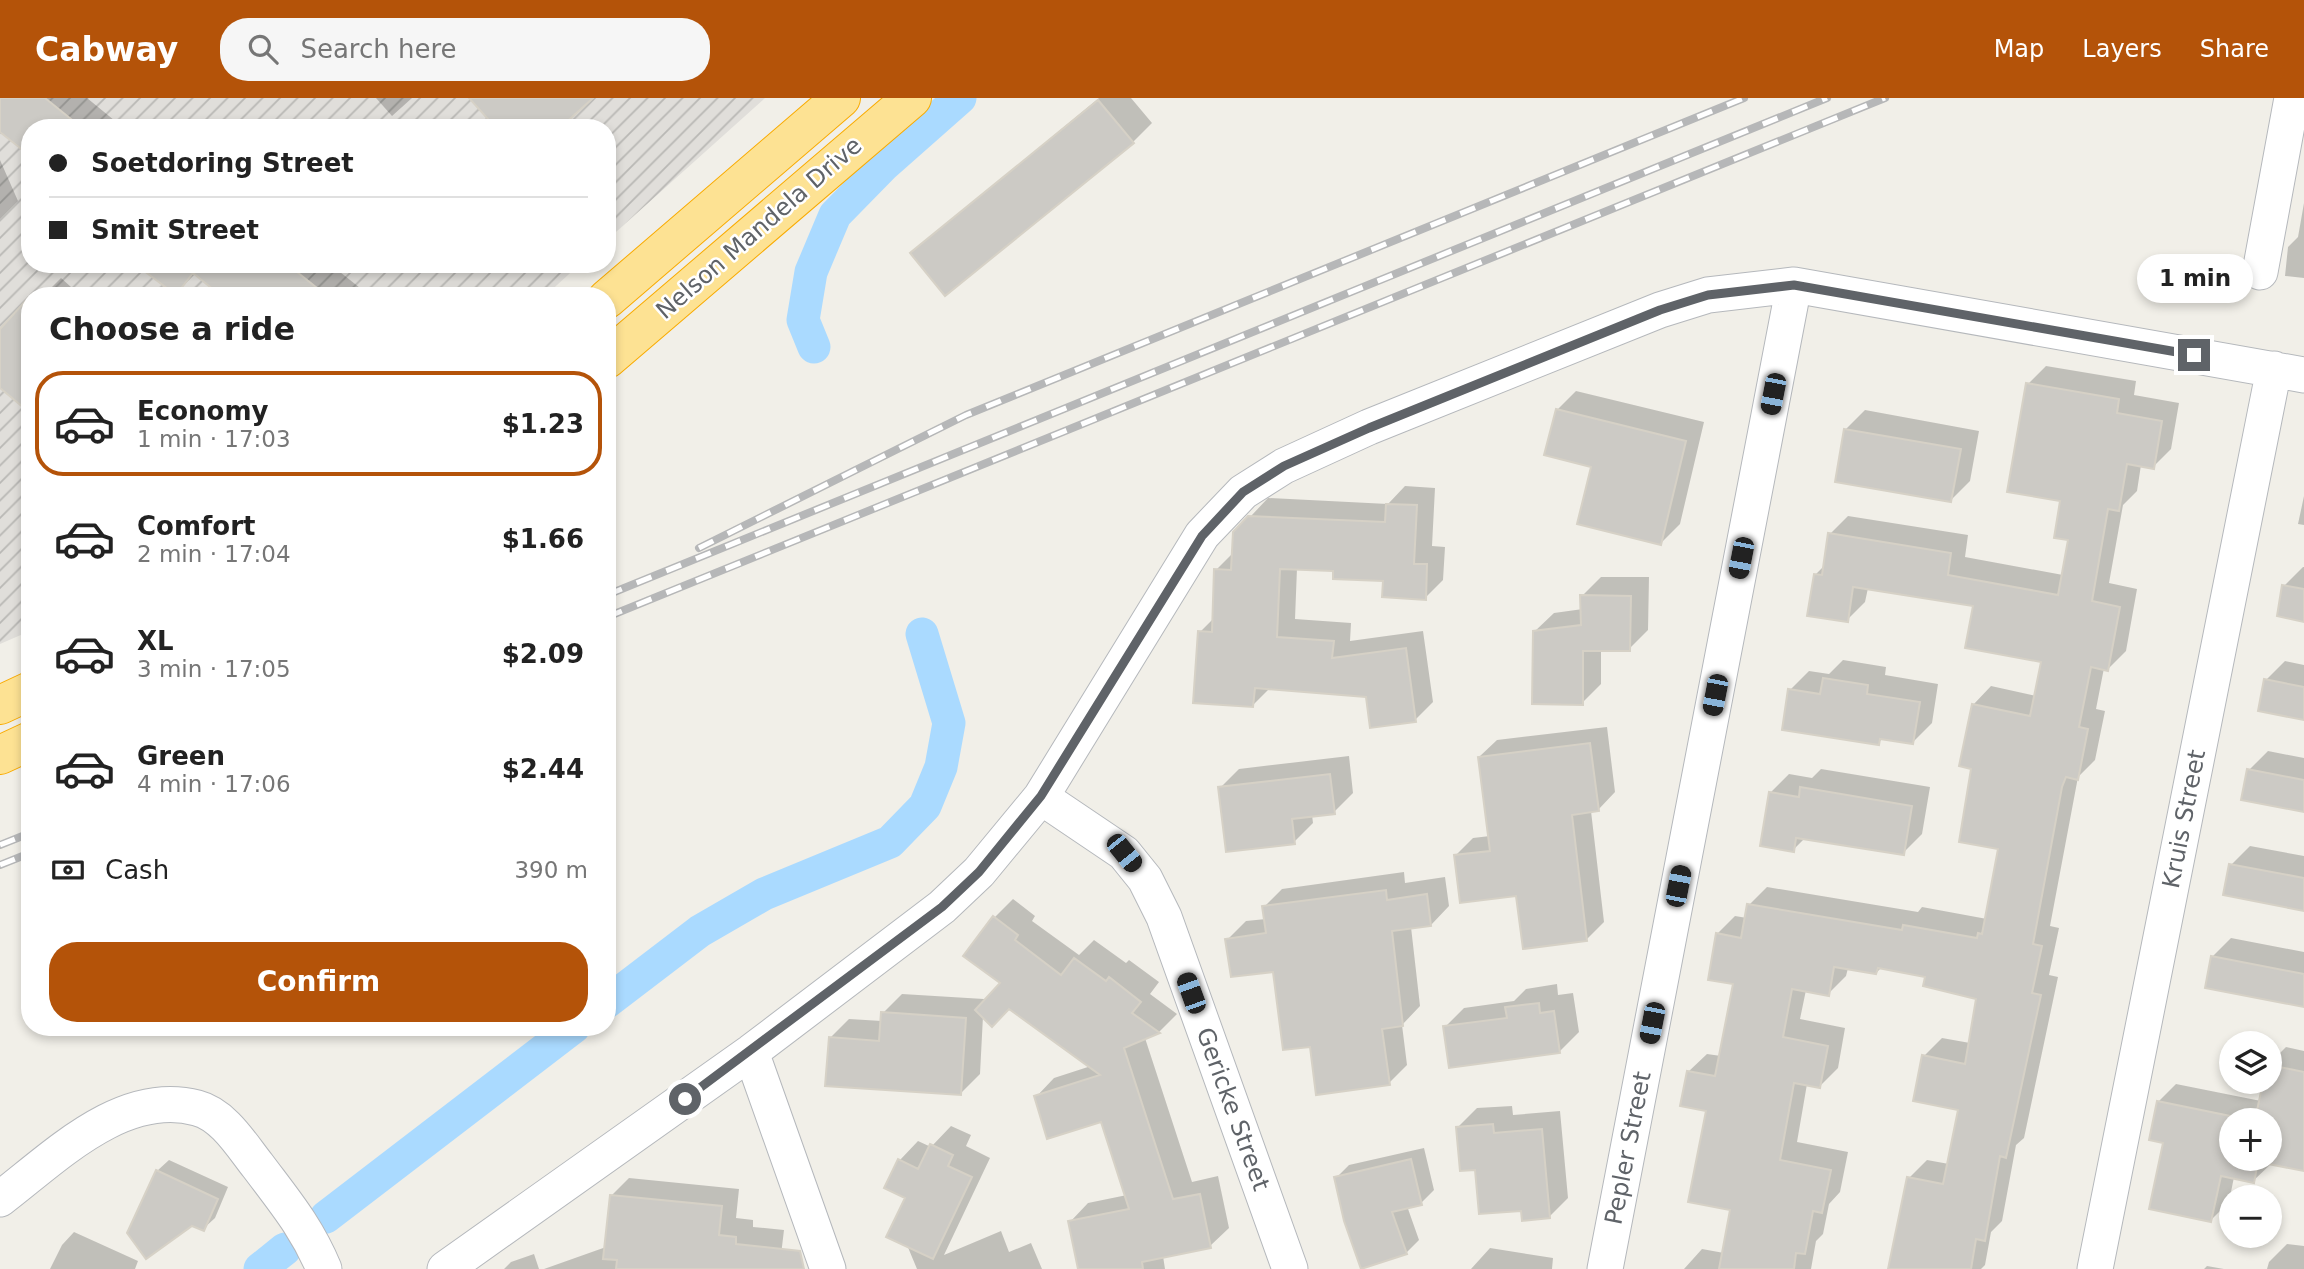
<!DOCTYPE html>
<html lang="en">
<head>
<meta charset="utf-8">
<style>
	body { margin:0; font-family:"DejaVu Sans",sans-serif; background:#f6f6f6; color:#222; height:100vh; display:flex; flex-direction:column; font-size:26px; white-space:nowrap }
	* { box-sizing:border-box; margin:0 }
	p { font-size:23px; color:#767676 }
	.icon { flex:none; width:38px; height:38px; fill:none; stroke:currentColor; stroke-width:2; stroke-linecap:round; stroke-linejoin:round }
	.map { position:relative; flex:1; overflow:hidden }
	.sheet { position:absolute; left:21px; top:189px; width:595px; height:749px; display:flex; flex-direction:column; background:#fff; border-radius:28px; box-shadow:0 4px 10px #0003 }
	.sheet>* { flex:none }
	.top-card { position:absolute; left:21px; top:21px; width:595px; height:154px; border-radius:28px; box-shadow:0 4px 10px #0003; display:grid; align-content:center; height:154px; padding:0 28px; background:#fff }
	.buttons { position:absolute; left:2219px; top:933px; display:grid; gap:14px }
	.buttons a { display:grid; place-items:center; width:63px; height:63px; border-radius:50%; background:#fff; box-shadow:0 4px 10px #0003; font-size:35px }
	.end { position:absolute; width:32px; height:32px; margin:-16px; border:9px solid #5f6368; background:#fff; box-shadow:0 0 0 4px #fff }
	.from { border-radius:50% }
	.bubble { position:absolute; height:49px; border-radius:24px; background:#fff; box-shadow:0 4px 10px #0003; font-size:23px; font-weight:700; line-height:49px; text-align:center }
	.car { position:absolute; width:21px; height:42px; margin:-21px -10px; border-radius:9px; box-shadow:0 0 5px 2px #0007; background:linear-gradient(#222 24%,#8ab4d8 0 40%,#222 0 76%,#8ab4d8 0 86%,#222 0) }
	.top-card b { display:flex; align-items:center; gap:24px; height:66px; font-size:26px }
	.top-card b+b { border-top:2px solid #e0e0e0 }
	.top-card i { width:18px; height:18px; background:#222 }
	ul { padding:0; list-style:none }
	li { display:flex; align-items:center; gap:21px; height:105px; margin:0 14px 10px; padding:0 14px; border:4px solid transparent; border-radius:28px }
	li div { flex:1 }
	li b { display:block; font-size:26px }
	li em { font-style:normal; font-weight:700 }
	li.on { border-color:#b45309 }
	li>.icon { width:63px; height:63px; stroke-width:1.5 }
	h2 { padding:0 28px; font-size:32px; line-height:84px }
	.pay { display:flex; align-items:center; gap:18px; height:77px; padding:0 28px; font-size:26px }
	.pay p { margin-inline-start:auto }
	.primary-button { display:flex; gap:14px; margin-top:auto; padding:14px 28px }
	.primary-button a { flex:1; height:80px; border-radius:28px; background:#b45309; color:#fff; font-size:28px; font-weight:700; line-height:80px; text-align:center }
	header { display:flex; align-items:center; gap:42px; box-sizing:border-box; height:98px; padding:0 35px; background:#b45309; color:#fff }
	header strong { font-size:33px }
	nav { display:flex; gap:38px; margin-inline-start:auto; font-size:24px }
	.search { width:490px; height:63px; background:#f6f6f6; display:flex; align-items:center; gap:18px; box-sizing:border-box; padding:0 24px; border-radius:28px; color:#767676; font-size:26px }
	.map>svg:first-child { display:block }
	.industrial { fill:url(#industrial-furrows) }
	.shadow { fill:#0003; fill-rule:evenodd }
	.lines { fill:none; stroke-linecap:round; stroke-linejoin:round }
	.canal { stroke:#aadaff; stroke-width:33 }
	.building { fill:#cccac5; stroke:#d6d1c6; stroke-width:2 }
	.minor-casing { stroke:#b5b8bc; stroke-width:37 }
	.highway-casing { stroke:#f9ab00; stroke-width:40 }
	.minor { stroke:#fff; stroke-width:35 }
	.highway { stroke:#fde293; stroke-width:38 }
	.rail-casing { stroke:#b6b7b8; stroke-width:8 }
	.rail { stroke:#fff; stroke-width:5; stroke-dasharray:16; stroke-linecap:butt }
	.route { stroke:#5f6368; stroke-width:9 }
	.labels { text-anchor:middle; stroke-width:5; stroke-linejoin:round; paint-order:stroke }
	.street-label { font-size:24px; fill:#5f6368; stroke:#fff }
</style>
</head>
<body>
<header>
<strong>Cabway</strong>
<div class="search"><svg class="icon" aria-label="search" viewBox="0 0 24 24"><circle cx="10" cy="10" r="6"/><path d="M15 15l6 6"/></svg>Search here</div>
<nav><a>Map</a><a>Layers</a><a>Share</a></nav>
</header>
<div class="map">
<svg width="2304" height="1171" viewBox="0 0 2304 1171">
	<defs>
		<pattern id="industrial-furrows" width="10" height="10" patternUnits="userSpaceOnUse" patternTransform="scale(1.75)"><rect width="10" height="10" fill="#e0deda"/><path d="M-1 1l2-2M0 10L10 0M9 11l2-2" fill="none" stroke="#b9b8b5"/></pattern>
	</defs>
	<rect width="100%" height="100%" fill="#f1efe8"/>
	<path class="industrial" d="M0,0H765L607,142V30H30V166H580L545,198H30V533L0,546Z"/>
	<path class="shadow" d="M0,0H87L120,27L118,30L0,32Z
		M376,0H412L392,18Z
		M1099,0H1131L1152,25L1133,44L912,155Z
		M0,62L18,103L0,121Z
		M2304,105V180L2285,178L2288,149L2298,139Z
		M135,166H330L370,198H224L196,175L176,195Z
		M61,180L81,198H43Z
		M2046,268L2136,283L2134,297L2179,305L2171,351L2153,369L2141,367L2137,393L2123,407L2109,485L2137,491L2126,553L2108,571L2104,570L2096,611L2105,613L2095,662L2078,679L2050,828L2059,830L2049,877L2058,879L2024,1040L2016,1047L2002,1123L1991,1134L1985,1167L1981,1171H1890L1909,1080L1927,1062L1949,1066L1961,1011L1924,958L1942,940L1970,945L1978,900L1927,877L1882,869L1876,875L1848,870L1846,878L1828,896L1806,892L1800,921L1845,930L1838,970L1820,988L1807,986L1797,1044L1848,1054L1840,1094L1829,1106L1823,1136L1816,1143L1811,1171H1684L1702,1151L1724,1155L1732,1110L1708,1011L1688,974L1707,956L1721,958L1735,884L1717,836L1735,818L1747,820L1749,807L1767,789L1918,814L1922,809L1987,821L2000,749L1973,669V607L1991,588L2036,598L2043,563L1975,507L1868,490L1865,504L1847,522L1815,477L1825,467L1830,436L1848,418L1968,437L1965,459L2063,477L2070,441L2063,401L2028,286Z
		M1576,293L1704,324L1680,426L1661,445L1593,367L1557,312Z
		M1865,312L1979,333L1970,383L1951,402L1846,331Z
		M1405,388L1435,390L1432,448L1445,449L1443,482L1425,500L1385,481L1335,472L1297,470L1295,521L1351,525L1350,543L1423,533L1433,604L1415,622L1367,597L1270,590L1253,607L1200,534L1214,520L1216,472L1234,454L1235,435L1268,400L1388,406Z
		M2304,398V427L2298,426Z
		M2303,469H2304V522L2284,488Z
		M1601,479H1649L1648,532L1629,551H1601V586L1582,605L1534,534L1554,515L1583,511L1582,498Z
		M1843,562L1886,569L1885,577L1938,586L1932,625L1913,644L1884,639L1878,645L1790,592L1809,573L1829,576Z
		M2285,563L2304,567V620L2266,582Z
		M1607,629L1615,694L1598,712L1591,713L1604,824L1587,841L1455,758L1473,740L1490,738L1479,659L1497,642Z
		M2268,653L2304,660V712L2249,672Z
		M1349,658L1353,695L1334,714L1312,717L1313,725L1294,744L1220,690L1239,671Z
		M1821,671L1930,689L1922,736L1903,755L1806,739L1793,752L1770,695L1789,676L1812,680Z
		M2250,748L2304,758V811L2231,767Z
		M1404,774L1405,785L1445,779L1449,808L1431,827L1411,829L1420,908L1402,927L1407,967L1389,985L1311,947L1274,872L1227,842L1246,823L1266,821L1264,809L1282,791Z
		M1013,801L1035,818L1032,823L1079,857L1094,842L1126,865L1129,862L1159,884L1150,896L1177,916L1159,934L1145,940L1192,1084L1218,1078L1229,1130L1210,1148L1163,1158L1165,1171H1080L1070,1124L1088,1105L1127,1097L1102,1022L1036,999L1054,980L1091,968L1010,909L983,918L980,976L961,995L830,940L849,921L882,923L883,915L902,896L984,901V905L1003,885L994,820Z
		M2231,840L2304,854V907L2212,859Z
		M1557,886L1558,897L1573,895L1579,934L1560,953L1445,929L1464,910L1514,903L1526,891Z
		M2286,949L2304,953V1071L2272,1065L2253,1083L2234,1079L2229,1104L2211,1122L2158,1004L2176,986L2261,1003L2265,984H2270V965ZM2231,1022H2270V1060H2231Z
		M1512,1008L1513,1017L1560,1013L1568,1100L1549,1119L1523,1111L1477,1070L1458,1029L1477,1010Z
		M951,1028L971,1037L966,1048L990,1060L944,1157L1001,1133L1009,1154L1031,1145L1042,1171H917L907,1147V1099L900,1062L918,1043L931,1049Z
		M1424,1050L1434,1092L1421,1105L1407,1108L1419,1142L1406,1155L1336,1080L1349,1067Z
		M169,1062L228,1089L215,1120L203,1131L157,1073Z
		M629,1080L739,1091L736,1120L753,1122V1129L784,1132L781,1157L767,1171H544L606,1149L611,1098Z
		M74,1134L138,1163L135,1171H50L62,1147Z
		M2287,1146L2304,1148V1171H2267L2269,1164Z
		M1490,1150L1553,1160L1552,1171H1471Z
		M534,1156L539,1171H504L511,1164Z
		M2207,1168L2224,1171H2204Z"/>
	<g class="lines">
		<path class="canal" d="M814,249L803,222L811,174L835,117L883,68L960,0
			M607,904L700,833L764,796L890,744L925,708L941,669L949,625L922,536
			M326,1119L574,929
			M260,1171L285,1151"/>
	</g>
	<path class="building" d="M0,0H45L82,30H30V58L0,34Z
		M469,0H593L560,30H496Z
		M1098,2L1134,45L945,198L910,155Z
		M135,166H287L327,198H221L193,175L176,197Z
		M30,198V315L0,290V231Z
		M2026,285L2119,301L2117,315L2162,323L2154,371L2127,366L2119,413L2108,411L2092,503L2120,509L2108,573L2091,569L2079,629L2088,631L2078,682L2066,679L2062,689L2033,846L2042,848L2032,895L2041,897L2006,1060L2000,1058L1985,1143L1976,1141L1971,1171H1888L1907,1079L1943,1086L1958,1012L1913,1003L1922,957L1965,966L1976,901L1923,888L1925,879L1878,870L1876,876L1834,869L1829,898L1792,891L1783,939L1828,948L1820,990L1794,985L1780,1062L1831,1072L1822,1115L1813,1113L1805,1156L1796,1155L1794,1171H1719L1730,1112L1688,1104L1706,1013L1680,1008L1687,973L1715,978L1733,886L1708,882L1716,835L1741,840L1747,806L1902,832L1903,827L1977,840L1978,835L1982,836L1998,751L1959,744L1971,671L1959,668L1972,606L2030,618L2041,564L1965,550L1973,508L1853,489L1848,524L1807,518L1814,476L1822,477L1828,435L1951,455L1948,477L2058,497L2068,442L2054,440L2060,403L2007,394Z
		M1556,311L1686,343L1661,447L1577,426L1591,369L1544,357Z
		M1844,331L1961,351L1951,404L1835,384Z
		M1386,406L1417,407L1414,466H1427L1426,502L1382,499L1383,483L1333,481V473L1280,471L1277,539L1334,543L1332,560L1406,550L1416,624L1370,630L1366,599L1255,590L1253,609L1193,605L1198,533L1212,534L1214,471L1231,472L1233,434L1248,418L1385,424Z
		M2282,487L2304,491V524L2277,518Z
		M1580,497L1631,498L1630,553H1583V607L1532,606L1533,533L1581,527Z
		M1823,580L1868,587L1867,596L1920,604L1913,646L1880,641L1879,647L1782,632L1788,591L1820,596Z
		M2264,581L2304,589V622L2258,613Z
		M1590,645L1599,713L1572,717L1587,843L1523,851L1516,798L1460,805L1454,757L1490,753L1478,659Z
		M2247,671L2304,682V714L2241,702Z
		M1330,676L1335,716L1292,721L1295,746L1226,754L1218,689Z
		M1800,689L1912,708L1904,757L1796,740L1794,754L1760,748L1769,694L1799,699Z
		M2229,766L2304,780V813L2223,797Z
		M1386,792L1387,802L1427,796L1431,828L1392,833L1403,928L1382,931L1390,987L1316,997L1310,949L1283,952L1273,874L1231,879L1225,841L1266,835L1262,808Z
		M993,818L1018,837L1015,842L1061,877L1074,860L1106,883L1109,879L1141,904L1132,915L1160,935L1124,950L1173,1101L1200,1096L1211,1150L1142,1164L1143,1171H1078L1068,1123L1129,1111L1101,1024L1047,1041L1034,998L1100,977L1009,911L992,929L975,912L1000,885L963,858Z
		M2211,858L2304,876V909L2205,890Z
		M1539,905L1540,915L1554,913L1560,955L1449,970L1443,928L1507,920L1505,909Z
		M881,914L966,920L961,997L825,988L829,939L879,943Z
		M2270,967L2304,974V1073L2258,1064L2254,1085L2221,1078L2211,1124L2149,1111L2163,1045L2149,1042L2157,1003L2250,1022H2231V1060H2270V1022H2255L2263,984H2270Z
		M1493,1026L1494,1035L1542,1031L1550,1120L1522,1123L1521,1113L1479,1116L1475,1072L1460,1073L1456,1029Z
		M930,1046L953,1057L948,1068L972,1079L933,1161L886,1139L905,1100L884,1090L898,1061L918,1071Z
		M1411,1061L1422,1107L1392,1114L1407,1156L1361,1171L1344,1123L1334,1079Z
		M156,1072L218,1101L204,1133L192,1128L146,1161L127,1135Z
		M610,1097L722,1108L719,1137L736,1139V1146L800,1153L804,1171H616L617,1162L603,1161Z"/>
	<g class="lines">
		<g class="minor-casing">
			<path id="minor" d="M2260,174L2292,0
				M1041,699L1124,755L1145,781L1164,819L1290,1171
				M751,954L828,1171
				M0,1101C54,1060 122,990 197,1010C224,1017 242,1048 258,1068C285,1104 307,1130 324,1171
				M445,1171L751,954L942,809L979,774L1041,699L1202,437L1243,394L1284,368L1369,329L1660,212L1708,197L1794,187L2304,277
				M1605,1171L1794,187
				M2095,1171L2274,271"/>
		</g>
		<g class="highway-casing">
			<path id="highway" d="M607,201L841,0
				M607,261L912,0
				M0,607L30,593
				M0,657L30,643"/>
		</g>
		<use href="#minor" class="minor"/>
		<use href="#highway" class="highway"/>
		<g class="rail-casing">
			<path id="rail" d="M699,450L966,317L1744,0
				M607,497L1827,0
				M607,519L1885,0
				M0,747L30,735
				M0,767L30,755"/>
		</g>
		<use href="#rail" class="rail"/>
	</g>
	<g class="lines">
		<path class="route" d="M685,1001L942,809L979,774L1041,698L1202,438L1243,394L1284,368L1369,330L1660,212L1708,197L1794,187L2194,257"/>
	</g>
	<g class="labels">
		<g class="street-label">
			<text transform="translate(759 130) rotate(-41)" y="8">Nelson Mandela Drive</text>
			<text transform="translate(2184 721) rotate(-79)" y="8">Kruis Street</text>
			<text transform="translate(1233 1011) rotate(70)" y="8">Gericke Street</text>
			<text transform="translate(1628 1050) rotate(-79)" y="8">Pepler Street</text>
		</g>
	</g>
</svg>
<div class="buttons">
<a><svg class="icon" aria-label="layers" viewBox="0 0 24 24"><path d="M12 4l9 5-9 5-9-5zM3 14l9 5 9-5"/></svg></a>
<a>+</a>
<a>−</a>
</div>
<i class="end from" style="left:685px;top:1001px"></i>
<i class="end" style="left:2194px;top:257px"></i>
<div class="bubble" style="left:2137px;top:156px;width:116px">1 min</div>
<i class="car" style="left:1773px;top:296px;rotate:191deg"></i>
<i class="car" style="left:1741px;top:460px;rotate:191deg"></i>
<i class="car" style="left:1715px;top:597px;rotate:191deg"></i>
<i class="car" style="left:1124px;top:755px;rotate:141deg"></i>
<i class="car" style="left:1678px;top:788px;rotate:11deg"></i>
<i class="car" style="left:1191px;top:895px;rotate:340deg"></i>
<i class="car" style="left:1652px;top:925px;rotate:191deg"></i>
<div class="top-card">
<b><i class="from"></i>Soetdoring Street</b>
<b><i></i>Smit Street</b>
</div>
<section class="sheet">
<h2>Choose a ride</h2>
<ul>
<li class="on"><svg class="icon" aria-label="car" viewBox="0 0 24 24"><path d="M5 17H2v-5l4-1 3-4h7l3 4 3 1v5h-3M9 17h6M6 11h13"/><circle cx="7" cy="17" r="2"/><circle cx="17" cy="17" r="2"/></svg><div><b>Economy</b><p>1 min · 17:03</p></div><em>$1.23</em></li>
<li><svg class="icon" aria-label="car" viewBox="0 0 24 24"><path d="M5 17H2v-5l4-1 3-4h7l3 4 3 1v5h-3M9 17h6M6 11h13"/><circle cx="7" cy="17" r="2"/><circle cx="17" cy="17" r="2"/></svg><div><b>Comfort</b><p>2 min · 17:04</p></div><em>$1.66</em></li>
<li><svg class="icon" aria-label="car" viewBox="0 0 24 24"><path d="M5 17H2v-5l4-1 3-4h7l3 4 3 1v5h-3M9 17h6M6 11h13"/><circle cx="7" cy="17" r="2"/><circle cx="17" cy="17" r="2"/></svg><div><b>XL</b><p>3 min · 17:05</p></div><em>$2.09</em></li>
<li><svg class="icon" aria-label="car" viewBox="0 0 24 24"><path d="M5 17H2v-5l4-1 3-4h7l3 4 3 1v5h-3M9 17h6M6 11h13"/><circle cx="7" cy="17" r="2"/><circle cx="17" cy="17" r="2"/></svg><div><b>Green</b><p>4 min · 17:06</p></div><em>$2.44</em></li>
</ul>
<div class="pay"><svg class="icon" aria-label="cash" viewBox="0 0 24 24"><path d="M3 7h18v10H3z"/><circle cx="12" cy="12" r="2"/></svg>Cash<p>390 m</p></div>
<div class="primary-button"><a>Confirm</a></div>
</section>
</div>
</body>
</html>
